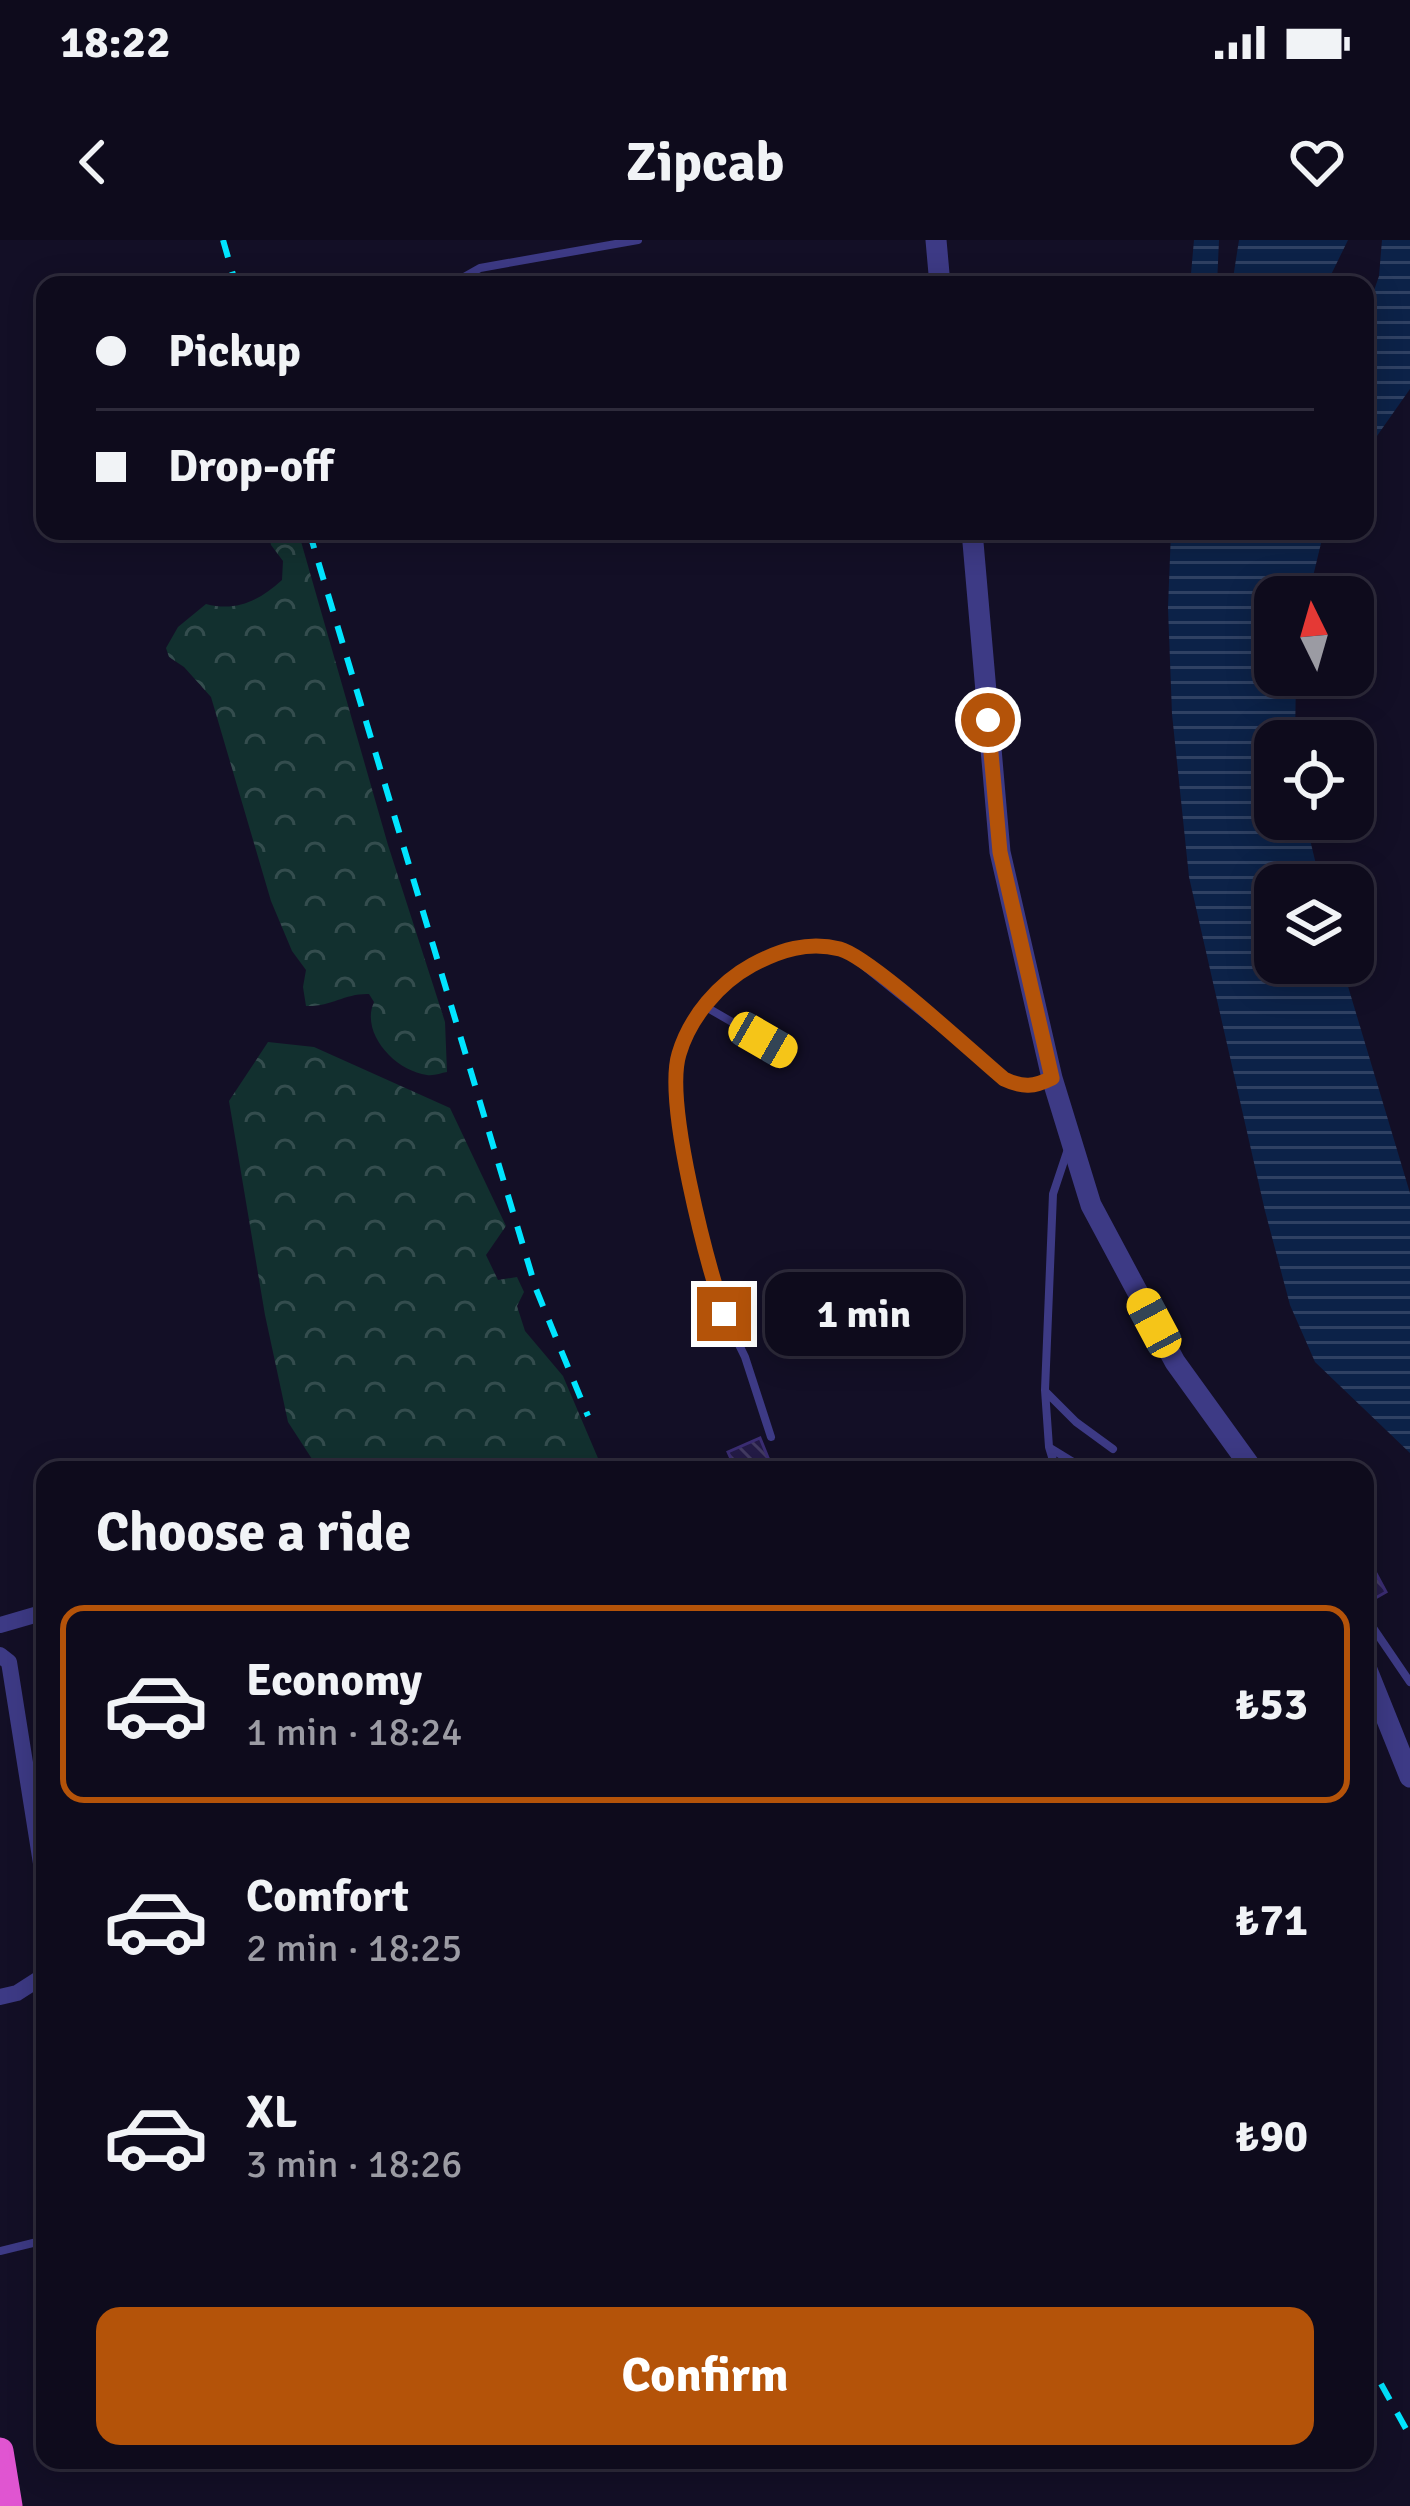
<!DOCTYPE html>
<html lang="en">
<head>
<meta charset="utf-8">
<style>
	body { margin:0; font-family:Signika,sans-serif; background:#171425; color:#f1f3f6; height:100vh; display:flex; flex-direction:column; font-size:45px; white-space:nowrap }
	* { box-sizing:border-box; margin:0 }
	p { font-size:39px; color:#9b9ba3 }
	.icon { flex:none; width:66px; height:66px; fill:none; stroke:currentColor; stroke-width:2; stroke-linecap:round; stroke-linejoin:round }
	.map { position:relative; flex:1; overflow:hidden }
	.panel { position:absolute; left:36px; top:1221px; width:1338px; height:1008px; display:flex; flex-direction:column; background:#0e0b1c; border-radius:24px; box-shadow:0 6px 30px #0003,0 0 0 3px #2e2b3b }
	.panel>* { flex:none }
	.hud { position:absolute; left:36px; top:36px; width:1338px; height:264px; border-radius:24px; box-shadow:0 6px 30px #0003,0 0 0 3px #2e2b3b; display:grid; align-content:center; height:264px; padding:0 60px; background:#0e0b1c }
	.needle { width:78px; rotate:355deg }
	.controls { position:absolute; left:1254px; top:336px; display:grid; gap:24px }
	.controls a { display:grid; place-items:center; width:120px; height:120px; border-radius:24px; background:#0e0b1c; box-shadow:0 6px 30px #0003,0 0 0 3px #2e2b3b; font-size:60px }
	.end { position:absolute; width:54px; height:54px; margin:-27px; border:15px solid #b45309; background:#fff; box-shadow:0 0 0 6px #fff }
	.from { border-radius:50% }
	.bubble { position:absolute; height:84px; border-radius:24px; background:#0e0b1c; box-shadow:0 6px 30px #0003,0 0 0 3px #2e2b3b; font-size:39px; font-weight:700; line-height:84px; text-align:center }
	.car { position:absolute; width:36px; height:72px; margin:-36px -18px; border-radius:15px; box-shadow:0 0 9px 3px #0007; background:linear-gradient(#f5c518 24%,#345 0 40%,#f5c518 0 76%,#345 0 86%,#f5c518 0) }
	.hud b { display:flex; align-items:center; gap:42px; height:114px; font-size:45px }
	.hud b+b { border-top:3px solid #2e2b3b }
	.hud i { width:30px; height:30px; background:#f1f3f6 }
	ul { padding:0; list-style:none }
	li { display:flex; align-items:center; gap:36px; height:198px; margin:0 24px 18px; padding:0 36px; border:6px solid transparent; border-radius:24px }
	li div { flex:1 }
	li b { display:block; font-size:45px }
	li em { font-style:normal; font-weight:700 }
	li.current { border-color:#b45309 }
	li>.icon { width:108px; height:108px; stroke-width:1.5 }
	h2 { padding:0 60px; font-size:54px; line-height:144px }
	.cta { display:flex; gap:24px; margin-top:auto; padding:24px 60px }
	.cta a { flex:1; height:138px; border-radius:24px; background:#b45309; color:#fff; font-size:48px; font-weight:700; line-height:138px; text-align:center }
	.status { display:flex; justify-content:space-between; align-items:center; height:84px; padding:0 60px; background:#0e0b1c; direction:ltr }
	.status svg { height:33px; fill:currentColor }
	header { display:flex; justify-content:space-between; align-items:center; height:156px; padding:0 60px; background:#0e0b1c; font-size:54px; font-weight:700 }
	.map>svg:first-child { display:block }
	.forest { fill:url(#forest-crowns) }
	.water { fill:url(#water-rules) }
	.building { fill:url(#building-back-hatch); stroke:#3b2d73; stroke-width:3 }
	.lines { fill:none; stroke-linecap:round; stroke-linejoin:round }
	.service { stroke:#3d3a85; stroke-width:8 }
	.minor { stroke:#3d3a85; stroke-width:16 }
	.tertiary { stroke:#3d3a85; stroke-width:21 }
	.trunk { stroke:#e055d1; stroke-width:27 }
	.rail { stroke:#00e5ff; stroke-width:6; stroke-dasharray:18 15; stroke-linecap:butt }
	.route { stroke:#b45309; stroke-width:15 }
</style>
</head>
<body>
<div class="status"><b>18:22</b><svg viewBox="0 0 49 12"><path d="M0 12V9h3v3zM5 12V6h3v6zM10 12V3h3v9zM15 12V0h3v12zM26 1h20v11H26zM47 4h2v5h-2z"/></svg></div>
<header><svg class="icon" aria-label="back" viewBox="0 0 24 24"><path d="M15 5l-7 7 7 7"/></svg>Zipcab<svg class="icon" aria-label="heart" viewBox="0 0 24 24"><path d="M12 20l-8-8c-3-5 5-10 8-4 3-6 11-1 8 4z"/></svg></header>
<div class="map">
<svg width="1410" height="2266" viewBox="0 0 1410 2266">
	<defs>
		<pattern id="forest-crowns" width="20" height="18" patternUnits="userSpaceOnUse" patternTransform="scale(3)"><rect width="20" height="18" fill="#12302f"/><path d="M2 6a3 3 0 1 1 6 0M12 15a3 3 0 1 1 6 0" fill="none" stroke="#344d4e"/></pattern>
		<pattern id="water-rules" width="6" height="5" patternUnits="userSpaceOnUse" patternTransform="scale(3)"><rect width="6" height="5" fill="#0c2248"/><path d="M0 2.5h6" fill="none" stroke="#2f4163"/></pattern>
		<pattern id="building-back-hatch" width="6" height="6" patternUnits="userSpaceOnUse" patternTransform="scale(3)"><rect width="6" height="6" fill="#241b47"/><path d="M-1 5l2 2M0 0l6 6M5-1l2 2" fill="none" stroke="#433b63"/></pattern>
	</defs>
	<rect width="100%" height="100%" fill="#130f26"/>
	<path class="forest" d="M268,291H298L388,605L445,782L447,832C441,833 434,836 427,835C395,831 360,793 374,762L369,754C345,753 331,767 306,766L303,747L306,730L292,711L271,661L211,457L184,427L169,417L166,408L178,387L206,364C236,372 259,361 282,340L283,321L271,305Z
		M268,802L314,807L450,868L506,986L486,1015L498,1040L517,1037L524,1052L517,1066L525,1091L563,1136L603,1230H325L312,1219L288,1182L265,1075L229,861Z"/>
	<path class="water" d="M1194,0H1219L1217,45H1190Z
		M1239,0H1348L1326,45H1232Z
		M1382,0H1410V149L1365,213V77L1379,36Z
		M1171,291H1324L1308,357H1275V435H1296L1295,501H1275V579H1305L1321,645H1275V723H1341L1410,953V1213L1315,1122L1290,1065L1265,971L1189,637L1172,474L1168,368Z"/>
	<path class="building" d="M760,1198L773,1230H736L728,1212Z
		M1365,1313L1386,1352L1372,1360L1365,1348Z"/>
	<g class="lines">
		<path class="service" d="M450,45L480,28L638,0
			M706,767L791,816
			M1046,1152L1076,1182L1113,1209
			M771,1197L745,1117L724,1074L694,963L676,854L678,817L693,783L728,738L777,711L809,705L844,710L1004,839C1022,848 1034,848 1051,839
			M1050,1208L1086,1230
			M1056,1230L1049,1207L1045,1150L1053,954L1067,912
			M1365,1376L1410,1442
			M0,2011L45,2000"/>
		<path class="minor" d="M0,1385L45,1372
			M0,1415L9,1422L43,1636L45,1670
			M0,1757L17,1753L45,1735"/>
		<path class="tertiary" d="M936,0L940,45
			M972,291L1000,612L1052,838L1091,965L1175,1122L1253,1230
			M1365,1425L1410,1537"/>
		<path class="trunk" d="M0,2211L9,2266"/>
		<path class="rail" d="M223,0L236,45
			M309,291L536,1049L588,1176
			M1365,2115L1410,2196"/>
	</g>
	<g class="lines">
		<path class="route" d="M724,1074C707,1022 664,863 679,814C690,777 719,743 752,725C780,710 808,701 840,709C870,717 974,814 1004,839C1023,848 1034,847 1052,838L1000,612L988,480"/>
	</g>
</svg>
<div class="controls">
<a><svg class="needle" viewBox="-14 -14 28 28"><path d="M0-13l5 13h-10z" fill="#e53935"/><path d="M0 13l5-13h-10z" fill="#9b9ba3"/></svg></a>
<a><svg class="icon" aria-label="locate" viewBox="0 0 24 24"><circle cx="12" cy="12" r="6"/><path d="M12 2v4M12 18v4M2 12h4M18 12h4"/></svg></a>
<a><svg class="icon" aria-label="layers" viewBox="0 0 24 24"><path d="M12 4l9 5-9 5-9-5zM3 14l9 5 9-5"/></svg></a>
</div>
<i class="end from" style="left:988px;top:480px"></i>
<i class="end" style="left:724px;top:1074px"></i>
<div class="bubble" style="left:765px;top:1032px;width:198px">1 min</div>
<i class="car" style="left:763px;top:800px;rotate:120deg"></i>
<i class="car" style="left:1154px;top:1083px;rotate:332deg"></i>
<div class="hud">
<b><i class="from"></i>Pickup</b>
<b><i></i>Drop-off</b>
</div>
<section class="panel">
<h2>Choose a ride</h2>
<ul>
<li class="current"><svg class="icon" aria-label="car" viewBox="0 0 24 24"><path d="M5 17H2v-5l4-1 3-4h7l3 4 3 1v5h-3M9 17h6M6 11h13"/><circle cx="7" cy="17" r="2"/><circle cx="17" cy="17" r="2"/></svg><div><b>Economy</b><p>1 min · 18:24</p></div><em>₺53</em></li>
<li><svg class="icon" aria-label="car" viewBox="0 0 24 24"><path d="M5 17H2v-5l4-1 3-4h7l3 4 3 1v5h-3M9 17h6M6 11h13"/><circle cx="7" cy="17" r="2"/><circle cx="17" cy="17" r="2"/></svg><div><b>Comfort</b><p>2 min · 18:25</p></div><em>₺71</em></li>
<li><svg class="icon" aria-label="car" viewBox="0 0 24 24"><path d="M5 17H2v-5l4-1 3-4h7l3 4 3 1v5h-3M9 17h6M6 11h13"/><circle cx="7" cy="17" r="2"/><circle cx="17" cy="17" r="2"/></svg><div><b>XL</b><p>3 min · 18:26</p></div><em>₺90</em></li>
</ul>
<div class="cta"><a>Confirm</a></div>
</section>
</div>
</body>
</html>
